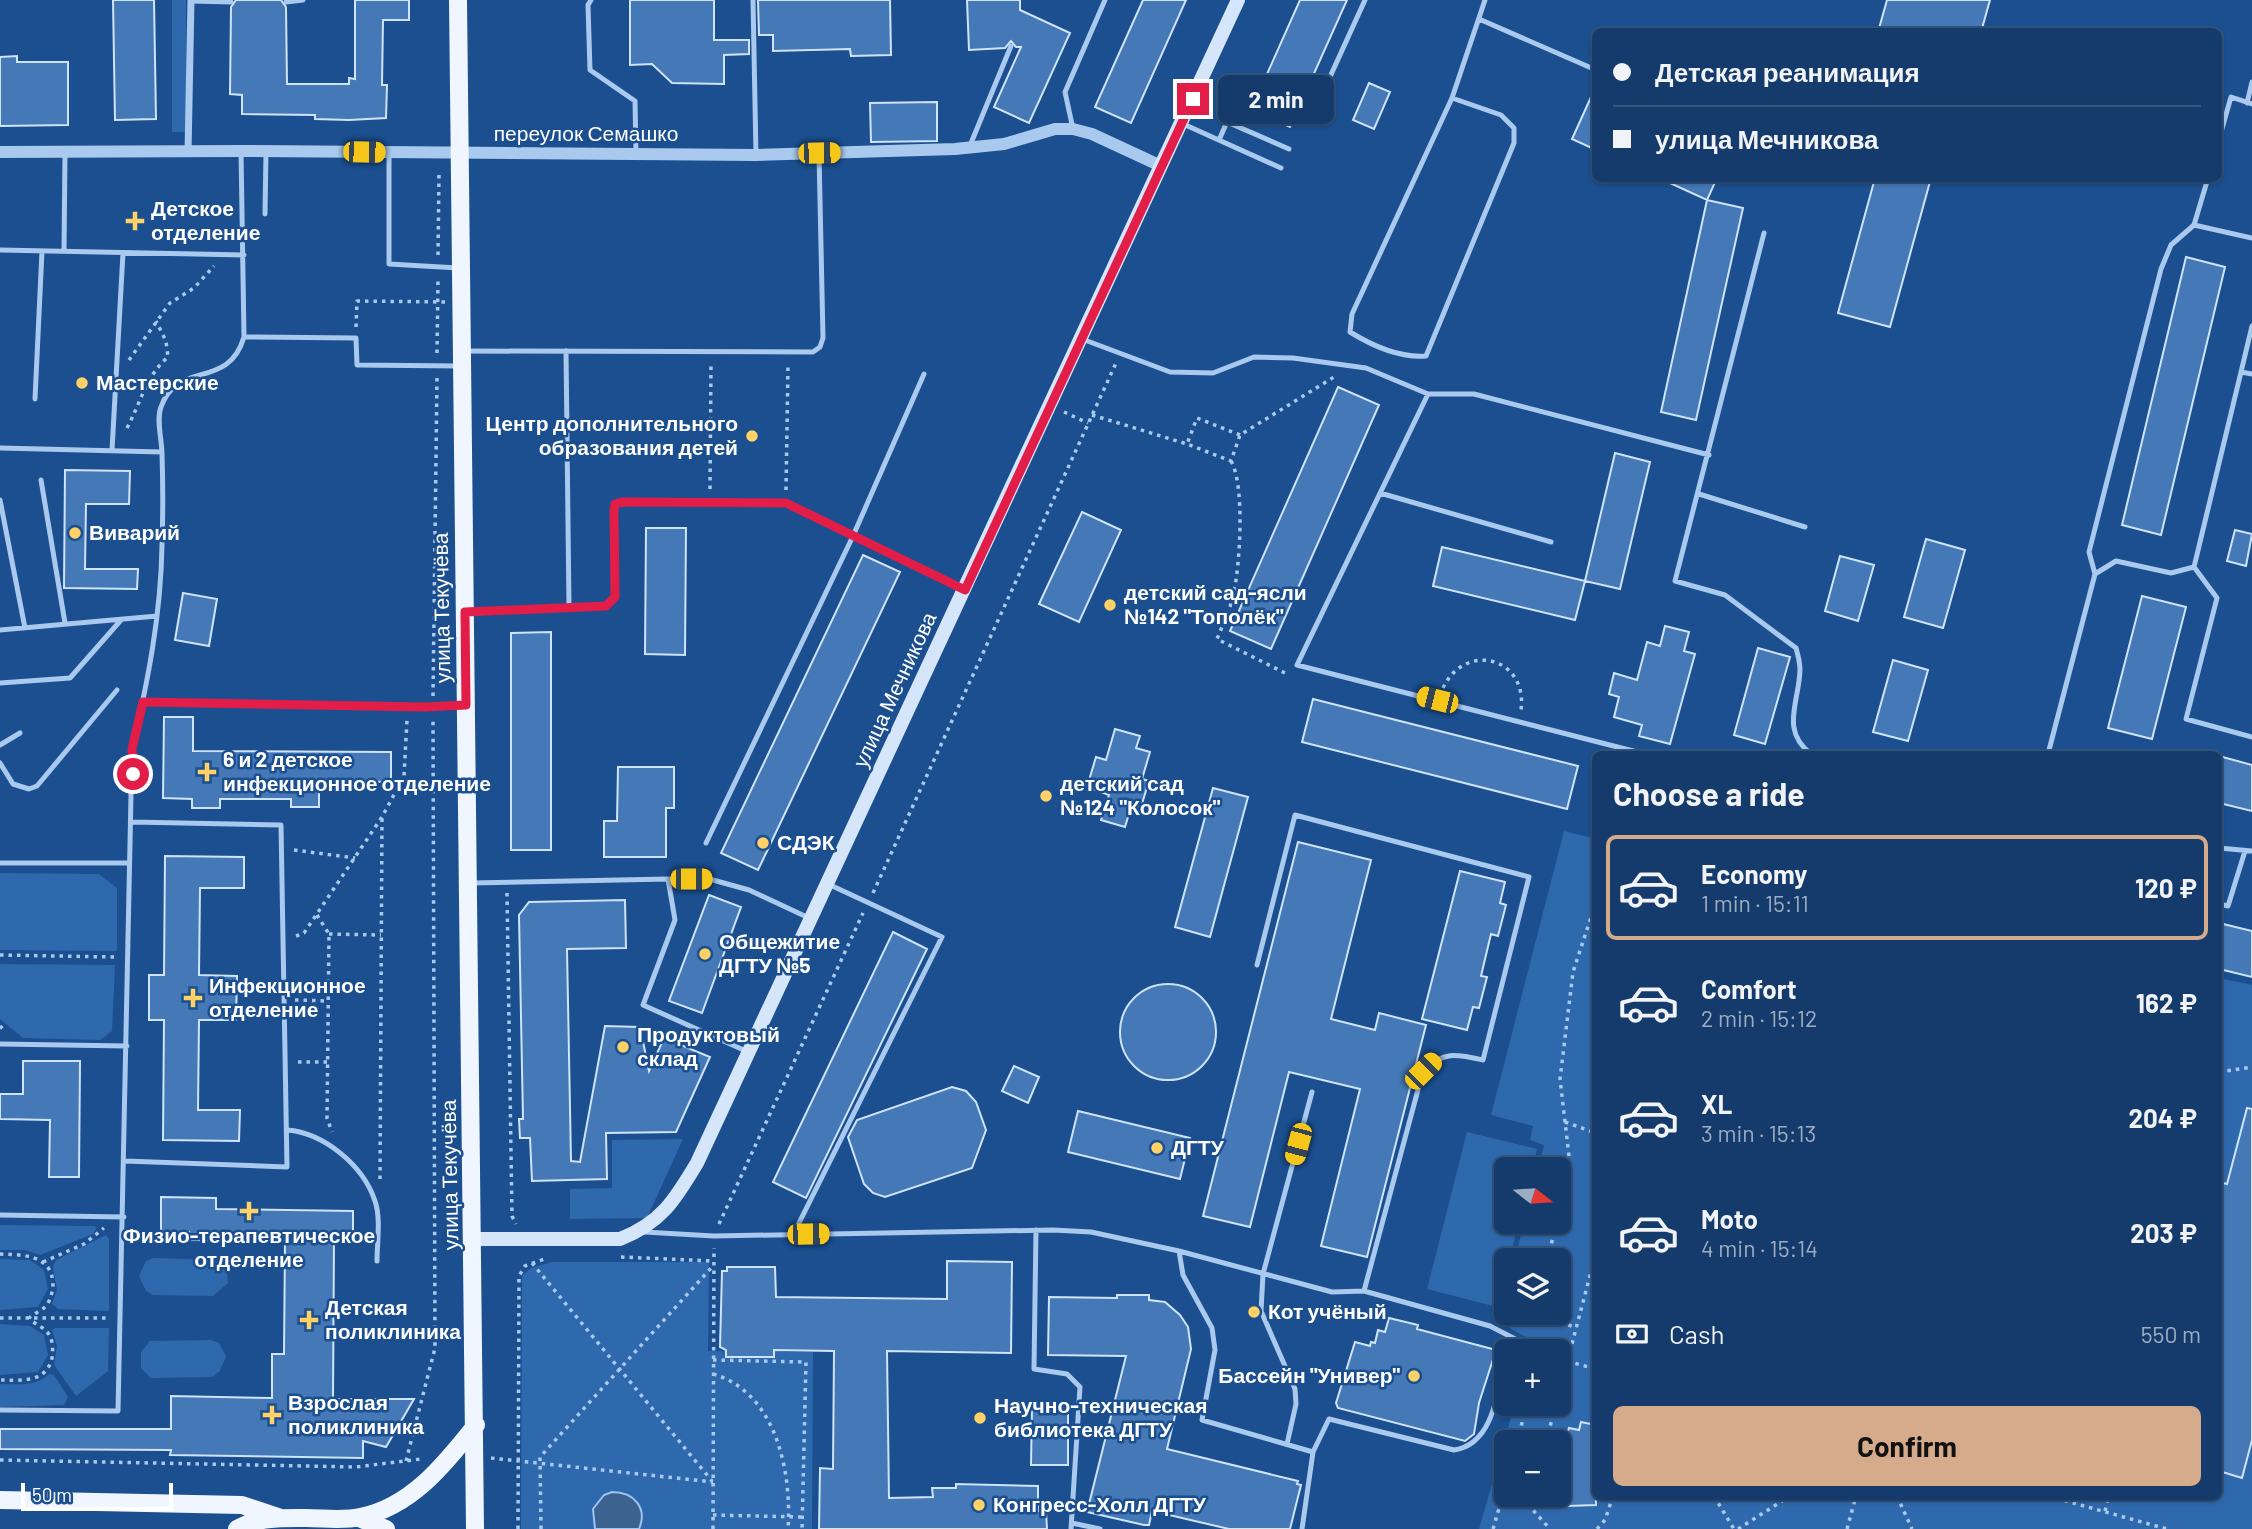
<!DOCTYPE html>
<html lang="en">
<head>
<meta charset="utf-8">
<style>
	body { margin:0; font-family:Barlow,sans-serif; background:#214673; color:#f1f3f6; height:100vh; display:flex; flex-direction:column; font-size:26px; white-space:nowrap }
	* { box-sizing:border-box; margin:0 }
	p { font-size:23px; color:#9dadc1 }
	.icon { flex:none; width:38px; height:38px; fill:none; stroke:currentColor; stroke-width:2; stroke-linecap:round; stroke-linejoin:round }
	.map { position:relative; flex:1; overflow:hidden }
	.sheet { position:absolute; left:1592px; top:751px; width:630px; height:749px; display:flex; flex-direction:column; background:#143b6b; border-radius:10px; box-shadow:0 2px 5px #0004,0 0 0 2px #33557e }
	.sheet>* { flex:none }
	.banner { position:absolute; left:1592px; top:28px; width:630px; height:154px; border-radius:10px; box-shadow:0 2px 5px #0004,0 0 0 2px #33557e; display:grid; align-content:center; height:154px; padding:0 21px; background:#143b6b }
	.needle { width:46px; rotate:107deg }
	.controls { position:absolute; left:1494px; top:1157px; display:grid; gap:14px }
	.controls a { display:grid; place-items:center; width:77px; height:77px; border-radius:10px; background:#143b6b; box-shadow:0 2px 5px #0004,0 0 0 2px #33557e; font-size:35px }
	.scale { position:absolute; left:21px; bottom:18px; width:152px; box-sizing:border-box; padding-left:7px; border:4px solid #fff; border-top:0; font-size:19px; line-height:24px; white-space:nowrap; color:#fff; -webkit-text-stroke:5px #1b4f8f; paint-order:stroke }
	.end { position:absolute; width:32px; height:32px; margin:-16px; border:9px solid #e11d48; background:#fff; box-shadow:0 0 0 4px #fff }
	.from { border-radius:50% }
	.bubble { position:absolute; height:49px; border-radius:10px; background:#143b6b; box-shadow:0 2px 5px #0004,0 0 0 2px #33557e; font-size:23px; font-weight:700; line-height:49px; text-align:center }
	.car { position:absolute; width:21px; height:42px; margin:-21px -10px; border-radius:9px; box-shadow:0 0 5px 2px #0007; background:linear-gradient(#f5c518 24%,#345 0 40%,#f5c518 0 76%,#345 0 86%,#f5c518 0) }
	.banner b { display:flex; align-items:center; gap:24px; height:66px; font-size:26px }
	.banner b+b { border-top:2px solid #33557e }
	.banner i { width:18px; height:18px; background:#f1f3f6 }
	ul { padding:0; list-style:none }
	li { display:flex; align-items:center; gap:21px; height:105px; margin:0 14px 10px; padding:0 7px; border:4px solid transparent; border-radius:10px }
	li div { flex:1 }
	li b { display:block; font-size:26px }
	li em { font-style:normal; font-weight:700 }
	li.active { border-color:#d6ab8b }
	li>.icon { width:63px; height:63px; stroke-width:1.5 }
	h2 { padding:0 21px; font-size:32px; line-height:84px }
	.pay { display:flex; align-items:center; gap:18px; height:77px; padding:0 21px; font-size:26px }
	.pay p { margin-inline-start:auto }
	.action { display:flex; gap:14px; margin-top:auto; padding:14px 21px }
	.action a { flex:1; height:80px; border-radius:10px; background:#d6ab8b; color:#111; font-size:28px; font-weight:700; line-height:80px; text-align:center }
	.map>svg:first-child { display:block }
	.green { fill:#2e69ad; fill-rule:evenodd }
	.water { fill:#3c6290; stroke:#9cc4f0; stroke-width:2 }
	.building { fill:#4478b7; stroke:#cfe3fa; stroke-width:2 }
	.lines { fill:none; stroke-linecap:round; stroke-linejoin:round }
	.path { stroke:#a9c9ee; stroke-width:3.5; stroke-dasharray:3.5 5; stroke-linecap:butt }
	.service { stroke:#a9c9ee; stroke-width:5 }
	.minor { stroke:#a9c9ee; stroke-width:7 }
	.tertiary { stroke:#a9c9ee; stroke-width:12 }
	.secondary { stroke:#d6e6fa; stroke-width:14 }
	.primary { stroke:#f0f6ff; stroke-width:18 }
	.route { stroke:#e11d48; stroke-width:9 }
	.poi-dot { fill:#ffd166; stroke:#1b4f8f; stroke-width:2.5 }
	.labels { text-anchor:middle; stroke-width:5; stroke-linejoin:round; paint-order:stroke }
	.street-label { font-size:21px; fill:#fff; stroke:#1b4f8f }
	.poi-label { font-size:21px; font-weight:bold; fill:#fff; stroke:#1b4f8f; text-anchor:start }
</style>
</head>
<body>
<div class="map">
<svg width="2252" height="1529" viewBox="0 0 2252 1529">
	<rect width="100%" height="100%" fill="#1b4f8f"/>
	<path class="green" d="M172,0H186V132H172Z
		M1564,831L1596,839V1496H2219V978L2252,985V1529H1479L1515,1404H1559V1351H1528L1531,1340L1499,1322L1507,1291V1312H1559V1260H1515L1524,1222H1559V1169H1538L1544,1145L1530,1140L1533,1126L1491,1115ZM1507,1442H1559V1494H1507Z
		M0,873L99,874L117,888V951L0,950Z
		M0,964L115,965L112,1031L100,1040L23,1038L0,1019Z
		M1467,1132L1537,1149L1532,1169H1507V1222H1519L1509,1260H1507L1497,1307L1427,1289Z
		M683,1139L647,1218L570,1219V1189L612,1188V1140Z
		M0,1225L94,1226L97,1227L93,1234L40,1255L25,1250H0Z
		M106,1235L109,1239V1311L58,1309L52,1304L57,1290L53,1267L56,1260Z
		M153,1258L214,1260L227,1270L228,1283L213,1296L153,1295L146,1291L139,1276L146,1261Z
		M0,1259L30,1260L44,1270L48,1289L38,1307L0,1310Z
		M552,1262H709L708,1351L813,1352L812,1529H521L522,1276L531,1268Z
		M0,1324L30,1326L44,1335L48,1355L38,1372L0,1375Z
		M55,1328H109L108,1371L76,1396L54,1365L57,1346L52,1330Z
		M211,1340L219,1343L226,1356L220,1371L212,1377L151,1378L141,1368V1352L150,1341Z
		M49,1374L54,1375L68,1397L64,1405L0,1407V1384C17,1384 36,1387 49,1374Z"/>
	<path class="water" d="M612,1492C634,1492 648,1508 639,1529H595L593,1509L604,1495Z"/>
	<path class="building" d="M113,0H154L156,119L115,120Z
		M236,0H281L286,7L287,84H349V78L355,79V0H409V20H383L382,85H387L386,118L349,120L315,119V115L242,114V95L230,94L231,7Z
		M630,0H714V40H749V54L724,55V84L672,83L652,64L630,65Z
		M758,0H890L891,55L851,56L850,49L773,51V35H759Z
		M967,0H1020V10L1070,33L1029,123L994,107L1021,47H1016L1011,41L1005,48L969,50Z
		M1143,0H1186L1131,123L1095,107Z
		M1300,0H1347L1290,127L1251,110Z
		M1887,0H1990L1981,32H1878Z
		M17,56V62H68V125L0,126V57Z
		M1369,83L1390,92L1374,129L1353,120Z
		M1596,86V150L1572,139Z
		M937,102V141L871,142L870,103Z
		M1659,178H1717L1707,200Z
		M1875,178H1931L1890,327L1838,313Z
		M1707,200L1743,208L1696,420L1661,412Z
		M2186,257L2225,267L2161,535L2122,525Z
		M1338,387L1379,405L1271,649L1230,631Z
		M1615,453L1650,462L1620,589L1585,581Z
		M65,470L130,471L129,504H86L85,569H138L137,589L64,588Z
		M1082,512L1121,530L1079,622L1039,604Z
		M646,528H686L685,655L645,654Z
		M2235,530L2252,534L2246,566L2227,561Z
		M1926,539L1965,550L1943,628L1904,617Z
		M1442,547L1585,581L1575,620L1433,586Z
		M863,555L900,572L758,870L721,853Z
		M1840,556L1874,565L1858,621L1825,611Z
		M183,593L217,599L209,646L175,640Z
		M2142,596L2186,607L2152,739L2108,728Z
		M1665,626L1689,632L1684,651L1695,654L1670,744L1639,736L1642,725L1614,717L1619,697L1609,694L1614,673L1637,680L1647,642L1660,646Z
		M551,632V850H511V633Z
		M1758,648L1790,657L1765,744L1734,735Z
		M1893,660L1928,670L1908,741L1873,732Z
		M1313,699L1578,766L1567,809L1302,742Z
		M164,717H193V751L391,752V782L319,781V807H291V799H220V808H192V799L163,798Z
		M1115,729L1140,736L1136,748L1150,752L1142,779L1149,781L1141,807L1132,804L1125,827L1101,820L1109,795L1087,787L1096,757L1106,760Z
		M2219,756L2252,765V811L2219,803Z
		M618,767H674V808H666V857H604V821H617Z
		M1213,788L1248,797L1210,937L1175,927Z
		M1298,842L1371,860L1331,1019L1375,1030L1379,1013L1426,1025L1367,1257L1321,1246L1360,1089L1289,1072L1250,1227L1203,1216Z
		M165,856L244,857V888H200L199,975L237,976L236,1020H199L198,1110H240L239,1141L163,1140L164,1020H149V975H164Z
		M1460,871L1505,882L1500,903L1506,905L1498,936L1491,934L1481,976L1487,977L1479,1008L1473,1007L1467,1030L1422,1019Z
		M709,895L741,907L702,1013L669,1001Z
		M625,900L626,948L567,949L571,1161L580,1162L605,1026L640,1027L649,1071L664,1038L710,1057L676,1132L606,1133L607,1179L532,1181L530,1138H520L519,1119H523L519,915L529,902Z
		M2219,923L2252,931V977L2219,969Z
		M893,932L927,949L806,1198L773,1182Z
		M1120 1032a48 48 0 1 1 96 0a48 48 0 1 1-96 0Z
		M23,1061H80L79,1177H49L50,1120L0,1119V1094H23Z
		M1014,1066L1039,1077L1028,1103L1002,1091Z
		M952,1087L966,1091L976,1102L986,1130L972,1168L885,1197L873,1193L864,1184L848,1137L857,1120Z
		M2247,1108L2252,1109V1440L2242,1478L2219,1471V1182L2227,1184Z
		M1078,1111L1190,1138L1180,1179L1068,1152Z
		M161,1197L216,1198V1209L353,1211V1240H334L333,1399H414L386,1447L363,1441V1458L170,1455L171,1450L0,1449V1429H171V1396L272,1398V1354H284L285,1241L189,1240V1232H161Z
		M947,1261L1012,1262L1011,1353L887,1351L889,1498L933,1497L932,1488H956V1484L1038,1486V1511H1046L1047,1529H819L820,1468L833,1469L834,1351L774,1350V1357H726V1350L720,1347L722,1271H727V1267H775L776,1297L947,1299Z
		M1117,1295H1149V1300L1165,1302L1180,1315L1188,1327L1191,1349L1167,1449L1298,1481L1297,1484L1301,1485L1290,1529H1229L1152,1511L1149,1525H1144L1087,1512L1126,1356L1048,1355L1049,1297L1117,1298Z
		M1389,1318L1418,1325L1417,1329L1496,1350L1479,1403L1474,1434L1465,1441L1338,1408L1336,1403L1355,1342L1370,1346L1371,1342L1375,1343L1378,1330L1385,1332Z
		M1032,1408H1068V1465H1031Z
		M1581,1422L1596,1425V1505L1567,1506L1559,1501V1459L1569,1428L1579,1430Z"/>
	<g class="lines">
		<path class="path" d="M438,255L439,175
			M356,327L357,301L445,302
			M437,353L438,280
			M129,360L170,303L194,288L214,266
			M1064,412L1088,423
			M1092,415L1187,444
			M127,428C141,402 146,376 168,357L166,341L156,321
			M1240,435L1197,418L1187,444L1231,461L1240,435L1334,377
			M1231,461C1245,485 1240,563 1234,592C1231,608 1223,624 1217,639L1289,675
			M710,489L711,364
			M786,490L788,365
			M1443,688C1465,641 1528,657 1521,710
			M433,696L437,378
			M1596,811L1593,822L1596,859
			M294,850L355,858
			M507,893L512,1216L516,1224
			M873,893L1116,363
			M317,915L329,934L327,1118L332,1132
			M329,934L381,935
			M296,936L304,933L382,817L404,776L407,720
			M0,955L115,957
			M295,1000L328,1001
			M0,1026L6,1032
			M298,1062H327
			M2219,1072L2252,1067
			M1565,1122L1596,1133
			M380,1179L382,817
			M1559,1206L1569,1156L1560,1079L1573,972L1596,902
			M719,1224L863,913
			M0,1254C22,1255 51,1254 53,1283C53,1290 51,1298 47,1305C42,1311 34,1313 29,1318C35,1325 45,1327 50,1336C53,1343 53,1351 52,1358C46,1384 20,1380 0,1380
			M621,1257L714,1261
			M1548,1260L1556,1222
			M43,1262L84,1244L104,1228
			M532,1263L712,1481
			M1537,1312L1576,1328
			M0,1318H109
			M1559,1359L1596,1369
			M713,1360L806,1362L802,1529
			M713,1374C776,1392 792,1472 788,1529
			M1559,1393L1596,1253
			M1517,1442L1527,1404
			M1546,1442L1556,1404
			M491,1458L713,1482
			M0,1460L356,1467L421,1459
			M406,1461L435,1348L433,717
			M1533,1494L1532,1509L1550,1529
			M1714,1496L1734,1529
			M1897,1496L1912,1529
			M2048,1496L2167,1529
			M2105,1511L2109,1496
			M713,1515L802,1517
			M518,1529L519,1276L525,1266L547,1258
			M541,1529L540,1457L712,1267
			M713,1529L714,1248
			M1493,1529L1507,1481
			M1597,1529L1605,1520L1613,1496
			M1738,1529L1790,1496
			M1847,1529L1856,1496"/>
		<path class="service" d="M591,0L588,5L590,70L635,101L636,154
			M753,0L756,155
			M191,1L231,2
			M286,2L303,0
			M1479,19L1596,70
			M1452,98L1501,115L1514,128V143L1426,356C1400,358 1371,345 1350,332L1352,314L1452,98L1485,0
			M2247,103L2252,82
			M1181,123L1281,168
			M1309,123L1365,0
			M1073,129L1065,92L1105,0
			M2219,139L2231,97L2252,104
			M1219,140L1227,122L1289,149
			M969,148L1011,46
			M389,154V264L458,268
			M265,214L266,151
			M2194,225L2252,238
			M1764,233L1675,581L1725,595L1796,648C1798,655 1800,663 1800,670C1799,703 1780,730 1811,754
			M0,250L244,255
			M64,251L65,153
			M244,337L356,338L357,365L459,366
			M1082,339L1170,372L1213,373L1254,357L1293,358L1366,368L1428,394H1474L1709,455
			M465,351L813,352L820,347L823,338L819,154
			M566,351L569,607
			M2241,372L2252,326
			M1428,394L1297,665L1645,754
			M35,399L42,251
			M0,448L162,452
			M112,450L123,253
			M41,480L65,623
			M1380,493L1551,542
			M1699,494L1805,527
			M0,500L25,628
			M2194,567L2217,598L2186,719L2252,737
			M2194,567L2241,372L2252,374
			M2095,574L2116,561L2171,573L2194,567
			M467,612L606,606L615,597L614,510L616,504L622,502L786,503L962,589
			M0,630L157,616
			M0,683L70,678L121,620
			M143,702L425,707L463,705
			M0,745L20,733
			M2048,754L2095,574L2089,552L2161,269L2171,245L2194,225L2208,178
			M0,763L13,784L29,789L37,786L117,690
			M706,843L853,536L924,374
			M2219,848L2252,851
			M0,863H129
			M668,879L713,880L749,890L809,918
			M472,883L668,879L675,920L643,1005L746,1051
			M2219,904L2228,906L2245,851
			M1257,965L1295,815L1529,877L1483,1060C1456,1054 1443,1051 1423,1071L1364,1291
			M0,1044L127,1046
			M287,1130C324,1133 363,1165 375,1201C381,1218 377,1243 377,1261
			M125,1161L287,1167L281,825L132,822
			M0,1215L124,1217
			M1036,1230L1034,1369L1067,1374L1080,1387L1071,1529
			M644,1232L714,1236L1053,1230L1091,1232L1179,1251L1332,1292L1364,1291L1490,1326L1527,1345
			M793,1235L942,937L828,884
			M1179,1251L1183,1275L1212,1328L1215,1350L1202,1420L1313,1452L1302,1529
			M0,1410L118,1411L132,749C148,681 161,614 162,545C163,515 163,484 162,454C162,440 156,420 161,407C178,359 228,391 244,337L241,151
			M1287,1444L1296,1404L1295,1389L1261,1311L1263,1274L1312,1092
			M1313,1452L1329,1419L1454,1450C1496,1444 1498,1385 1507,1352
			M1072,1523L1100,1529"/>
		<path class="minor" d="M188,153L191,0"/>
		<path class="tertiary" d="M0,152L241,151L756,155L955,149L1004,144L1055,129H1073L1092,134L1161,166"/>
		<path class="secondary" d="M473,1239H620C661,1223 675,1200 697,1163L1238,0"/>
		<path class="primary" d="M458,0L475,1529
			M0,1500L242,1505L281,1518
			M359,1518L386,1529
			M237,1529C257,1517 283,1518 306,1518C323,1518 343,1521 360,1517C411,1507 445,1464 476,1425"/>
	</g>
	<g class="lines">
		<path class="route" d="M133,774L132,749L143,702L425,707L466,705L465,612L606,606L615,597L614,510L615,504L622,502L786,503L965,590L1193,99"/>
	</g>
	<g class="poi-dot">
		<path d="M131.5 210.5h7v7h7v7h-7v7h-7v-7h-7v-7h7z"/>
		<circle cx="82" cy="383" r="7"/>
		<circle cx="752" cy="436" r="7"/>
		<circle cx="75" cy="533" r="7"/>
		<circle cx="1110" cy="605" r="7"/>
		<path d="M203.5 761.5h7v7h7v7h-7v7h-7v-7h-7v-7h7z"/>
		<circle cx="1046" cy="796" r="7"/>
		<circle cx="763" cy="843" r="7"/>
		<circle cx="705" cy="954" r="7"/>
		<path d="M189.5 987.5h7v7h7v7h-7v7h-7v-7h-7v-7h7z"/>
		<circle cx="623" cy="1047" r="7"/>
		<circle cx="1157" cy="1148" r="7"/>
		<path d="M245.5 1200.5h7v7h7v7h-7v7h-7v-7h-7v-7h7z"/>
		<circle cx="1254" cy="1312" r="7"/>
		<path d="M305.5 1309.5h7v7h7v7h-7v7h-7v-7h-7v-7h7z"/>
		<circle cx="1414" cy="1376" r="7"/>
		<path d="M268.5 1404.5h7v7h7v7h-7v7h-7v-7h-7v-7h7z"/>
		<circle cx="980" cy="1418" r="7"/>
		<circle cx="979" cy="1505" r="7"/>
	</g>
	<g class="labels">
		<g class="street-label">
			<text x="586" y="141">переулок Семашко</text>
			<text transform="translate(442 608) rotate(-91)" y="7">улица Текучёва</text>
			<text transform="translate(895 690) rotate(-65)" y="7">улица Мечникова</text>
			<text transform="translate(450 1175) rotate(-91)" y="7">улица Текучёва</text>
		</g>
		<g class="poi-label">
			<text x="151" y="216">Детское<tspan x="151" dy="24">отделение</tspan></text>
			<text x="96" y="390">Мастерские</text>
			<text x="738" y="431" text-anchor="end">Центр дополнительного<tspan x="738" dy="24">образования детей</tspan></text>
			<text x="89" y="540">Виварий</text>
			<text x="1124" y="600">детский сад-ясли<tspan x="1124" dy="24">№142 "Тополёк"</tspan></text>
			<text x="223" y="767">6 и 2 детское<tspan x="223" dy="24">инфекционное отделение</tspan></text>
			<text x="1060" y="791">детский сад<tspan x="1060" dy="24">№124 "Колосок"</tspan></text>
			<text x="777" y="850">СДЭК</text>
			<text x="719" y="949">Общежитие<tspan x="719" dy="24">ДГТУ №5</tspan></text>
			<text x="209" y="993">Инфекционное<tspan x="209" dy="24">отделение</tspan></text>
			<text x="637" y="1042">Продуктовый<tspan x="637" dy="24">склад</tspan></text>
			<text x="1171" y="1155">ДГТУ</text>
			<text x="249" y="1243" text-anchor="middle">Физио-терапевтическое<tspan x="249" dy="24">отделение</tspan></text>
			<text x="325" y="1315">Детская<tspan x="325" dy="24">поликлиника</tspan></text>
			<text x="1268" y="1319">Кот учёный</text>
			<text x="1400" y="1383" text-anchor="end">Бассейн "Универ"</text>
			<text x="288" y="1410">Взрослая<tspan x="288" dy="24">поликлиника</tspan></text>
			<text x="994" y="1413">Научно-техническая<tspan x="994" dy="24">библиотека ДГТУ</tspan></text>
			<text x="993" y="1512">Конгресс-Холл ДГТУ</text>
		</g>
	</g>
</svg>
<div class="controls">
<a><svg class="needle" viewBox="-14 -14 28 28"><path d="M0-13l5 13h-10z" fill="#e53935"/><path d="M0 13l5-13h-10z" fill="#9dadc1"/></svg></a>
<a><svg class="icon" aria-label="layers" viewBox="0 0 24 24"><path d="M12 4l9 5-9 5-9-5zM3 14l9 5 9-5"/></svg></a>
<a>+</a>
<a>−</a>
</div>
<div class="scale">50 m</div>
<i class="end from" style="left:133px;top:774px"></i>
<i class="end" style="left:1193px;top:99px"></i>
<div class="bubble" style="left:1218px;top:75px;width:116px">2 min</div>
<i class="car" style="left:364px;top:152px;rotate:91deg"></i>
<i class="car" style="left:819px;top:153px;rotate:89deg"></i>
<i class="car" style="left:1437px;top:700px;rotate:284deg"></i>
<i class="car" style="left:691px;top:879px;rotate:90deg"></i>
<i class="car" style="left:1423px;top:1071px;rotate:45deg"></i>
<i class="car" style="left:1298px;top:1144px;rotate:195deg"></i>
<i class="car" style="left:808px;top:1234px;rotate:89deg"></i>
<div class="banner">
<b><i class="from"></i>Детская реанимация</b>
<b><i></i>улица Мечникова</b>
</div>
<section class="sheet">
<h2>Choose a ride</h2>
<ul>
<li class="active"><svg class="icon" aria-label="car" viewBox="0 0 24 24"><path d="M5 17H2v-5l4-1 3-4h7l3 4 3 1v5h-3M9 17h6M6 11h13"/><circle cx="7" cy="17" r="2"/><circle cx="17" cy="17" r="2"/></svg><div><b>Economy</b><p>1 min · 15:11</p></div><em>120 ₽</em></li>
<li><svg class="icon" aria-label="car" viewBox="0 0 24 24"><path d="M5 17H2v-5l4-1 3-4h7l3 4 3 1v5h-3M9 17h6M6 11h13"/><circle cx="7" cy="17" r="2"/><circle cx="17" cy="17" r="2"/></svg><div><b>Comfort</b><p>2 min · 15:12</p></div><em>162 ₽</em></li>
<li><svg class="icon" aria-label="car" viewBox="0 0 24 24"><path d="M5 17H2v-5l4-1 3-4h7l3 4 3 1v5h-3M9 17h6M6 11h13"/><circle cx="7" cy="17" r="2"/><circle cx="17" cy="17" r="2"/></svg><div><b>XL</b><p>3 min · 15:13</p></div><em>204 ₽</em></li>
<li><svg class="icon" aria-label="car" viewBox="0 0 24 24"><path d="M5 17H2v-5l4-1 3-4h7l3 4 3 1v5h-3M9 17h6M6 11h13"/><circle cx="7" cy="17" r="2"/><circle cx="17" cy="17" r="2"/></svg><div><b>Moto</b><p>4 min · 15:14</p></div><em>203 ₽</em></li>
</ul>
<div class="pay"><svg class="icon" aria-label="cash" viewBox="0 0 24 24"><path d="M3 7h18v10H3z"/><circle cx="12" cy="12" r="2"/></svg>Cash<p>550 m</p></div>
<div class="action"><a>Confirm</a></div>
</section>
</div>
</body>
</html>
